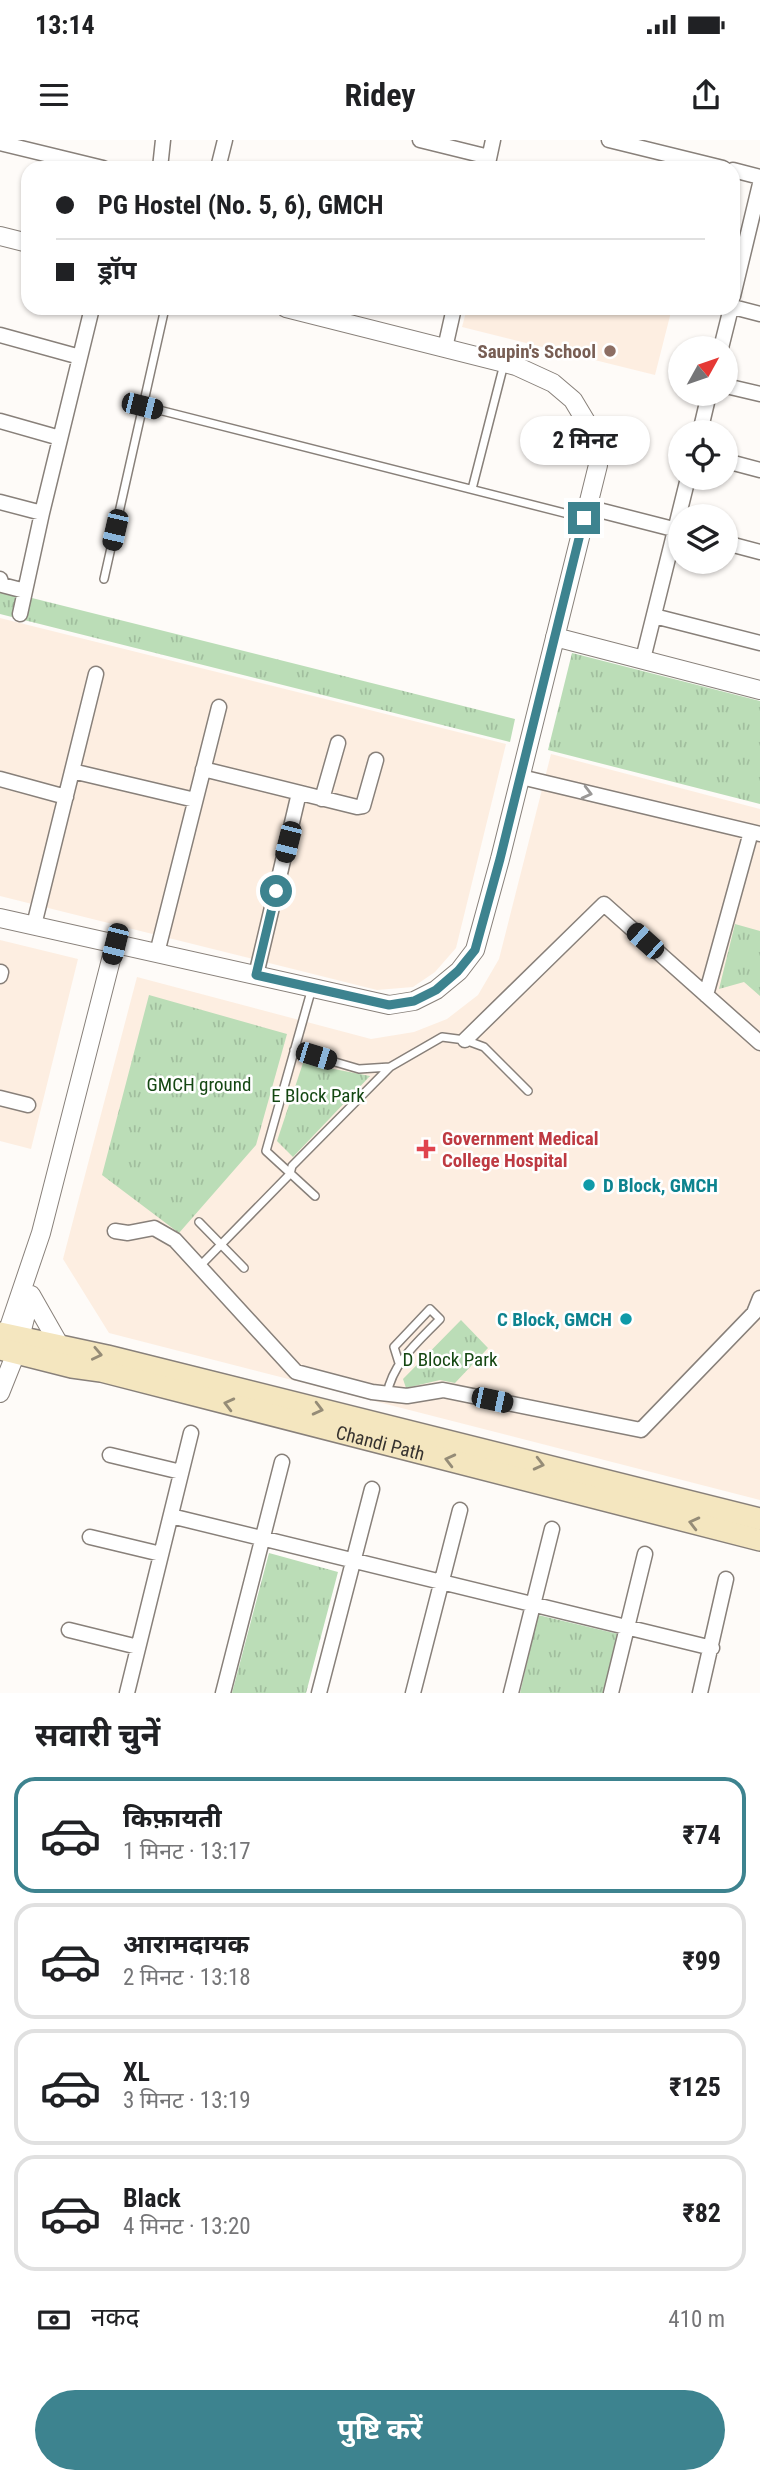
<!DOCTYPE html>
<html lang="hi">
<head>
<meta charset="utf-8">
<style>
	body { margin:0; font-family:"Roboto Condensed","Noto Sans Devanagari",sans-serif; background:#f2f2f2; color:#202124; height:100vh; display:flex; flex-direction:column; font-size:26px; white-space:nowrap }
	* { box-sizing:border-box; margin:0 }
	p { font-size:23px; color:#757577 }
	.icon { flex:none; width:38px; height:38px; fill:none; stroke:currentColor; stroke-width:2; stroke-linecap:round; stroke-linejoin:round }
	.map { position:relative; height:1553px; overflow:hidden }
	.drawer { display:flex; flex-direction:column; background:#fff; flex:1 }
	.drawer>* { flex:none }
	.top-card { position:absolute; left:21px; top:21px; width:719px; height:154px; border-radius:21px; box-shadow:0 2px 5px #0004; display:grid; align-content:center; height:154px; padding:0 35px; background:#fff }
	.needle { width:46px; rotate:50deg }
	.fabs { position:absolute; left:668px; top:196px; display:grid; gap:14px }
	.fabs a { display:grid; place-items:center; width:70px; height:70px; border-radius:50%; background:#fff; box-shadow:0 2px 5px #0004; font-size:35px }
	.end { position:absolute; width:32px; height:32px; margin:-16px; border:9px solid #3d838f; background:#fff; box-shadow:0 0 0 4px #fff }
	.from { border-radius:50% }
	.bubble { position:absolute; height:49px; border-radius:24px; background:#fff; box-shadow:0 2px 5px #0004; font-size:23px; font-weight:700; line-height:49px; text-align:center }
	.car { position:absolute; width:21px; height:42px; margin:-21px -10px; border-radius:9px; box-shadow:0 0 5px 2px #0007; background:linear-gradient(#222 24%,#8ab4d8 0 40%,#222 0 76%,#8ab4d8 0 86%,#222 0) }
	.top-card b { display:flex; align-items:center; gap:24px; height:66px; font-size:26px }
	.top-card b+b { border-top:2px solid #e0e0e0 }
	.top-card i { width:18px; height:18px; background:#202124 }
	ul { padding:0; list-style:none }
	li { display:flex; align-items:center; gap:21px; height:116px; margin:0 14px 10px; padding:0 21px; border:4px solid #e0e0e0; border-radius:21px }
	li div { flex:1 }
	li b { display:block; font-size:26px }
	li em { font-style:normal; font-weight:700 }
	li.selected { border-color:#3d838f }
	li>.icon { width:63px; height:63px; stroke-width:1.5 }
	h2 { padding:0 35px; font-size:32px; line-height:84px }
	.pay { display:flex; align-items:center; gap:18px; height:77px; padding:0 35px; font-size:26px }
	.pay p { margin-inline-start:auto }
	.button { display:flex; gap:14px; margin-top:auto; padding:14px 35px }
	.button a { flex:1; height:80px; border-radius:42px; background:#3d838f; color:#fff; font-size:28px; font-weight:700; line-height:80px; text-align:center }
	.status { display:flex; justify-content:space-between; align-items:center; height:49px; padding:0 35px; background:#fff; direction:ltr }
	.status svg { height:19px; fill:currentColor }
	header { display:flex; justify-content:space-between; align-items:center; height:91px; padding:0 35px; background:#fff; font-size:32px; font-weight:700 }
	.map>svg:first-child { display:block }
	.built { fill:#fdeee1 }
	.park { fill:url(#park-tufts) }
	.lines { fill:none; stroke-linecap:round; stroke-linejoin:round }
	.service-casing { stroke:#88807a; stroke-width:10 }
	.minor-casing { stroke:#88807a; stroke-width:17 }
	.tertiary-casing { stroke:#88807a; stroke-width:20 }
	.secondary-casing { stroke:#88807a; stroke-width:24 }
	.service { stroke:#fff; stroke-width:7 }
	.minor { stroke:#fff; stroke-width:14 }
	.tertiary { stroke:#fff; stroke-width:18 }
	.secondary { stroke:#f4e6bf; stroke-width:21 }
	.oneway { stroke:#9a9897 }
	.oneway2 { stroke:#958c77 }
	.route { stroke:#3d838f; stroke-width:9 }
	.education-dot { fill:#8d6e63; stroke:#fff; stroke-width:2.5 }
	.health-dot { fill:#e0444e; stroke:#fff; stroke-width:2.5 }
	.culture-dot { fill:#0f9aa8; stroke:#fff; stroke-width:2.5 }
	.labels { text-anchor:middle; stroke-width:5; stroke-linejoin:round; paint-order:stroke }
	.education-label { font-size:19px; font-weight:bold; fill:#785e54; stroke:#fff; text-anchor:end }
	.park-label { font-size:19px; fill:#144712; stroke:#fff }
	.health-label { font-size:19px; font-weight:bold; fill:#be3a42; stroke:#fff; text-anchor:start }
	.culture-label { font-size:19px; font-weight:bold; fill:#0d838f; stroke:#fff; text-anchor:start }
	.street-label { font-size:19px; fill:#36322f; stroke:#fff }
</style>
</head>
<body>
<div class="status"><b>13:14</b><svg viewBox="0 0 49 12"><path d="M0 12V9h3v3zM5 12V6h3v6zM10 12V3h3v9zM15 12V0h3v12zM26 1h20v11H26zM47 4h2v5h-2z"/></svg></div>
<header><svg class="icon" aria-label="menu" viewBox="0 0 24 24"><path d="M4 6h16M4 12h16M4 18h16"/></svg>Ridey<svg class="icon" aria-label="share" viewBox="0 0 24 24"><path d="M12 15V3M7 8l5-5 5 5M5 13v7h14v-7"/></svg></header>
<div class="map">
<svg width="760" height="1553" viewBox="0 0 760 1553">
	<defs>
		<pattern id="park-tufts" width="24" height="20" patternUnits="userSpaceOnUse" patternTransform="scale(1.75)"><rect width="24" height="20" fill="#bbddb7"/><path d="M3 7l-1-3M5 7V3M7 7l1-3M15 17l-1-3M17 17v-4M19 17l1-3" fill="none" stroke="#a1be9e"/></pattern>
	</defs>
	<rect width="100%" height="100%" fill="#fefbf8"/>
	<path class="built" d="M467,168H672L655,235L462,187Z
		M0,478L506,604L456,808L435,832L413,847L377,850L0,756Z
		M551,614L760,669V1360L109,1193L63,1119L137,837L371,899L414,892L447,879L478,855L499,819Z
		M0,800L78,819L31,1009L0,1001Z"/>
	<path class="park" d="M0,450L515,579L510,602L0,474Z
		M572,513L760,561V664L548,610Z
		M735,784L760,791V856L744,842L719,849Z
		M149,855L287,894L256,1005L179,1093L102,1035Z
		M303,923L370,936L293,1017L277,1001Z
		M461,1180L488,1208L455,1243L440,1240L406,1248L403,1239Z
		M269,1413L338,1432L306,1553H232Z
		M538,1475L618,1494L604,1553H520Z"/>
	<g class="lines">
		<g class="service-casing">
			<path id="service" d="M143,266L584,378
				M472,349L504,224
				M104,439L165,168
				M312,848L266,1011L315,1056
				M294,910L359,929L390,927L442,897L465,900L484,907L528,951
				M199,1082L244,1128
				M199,1127L290,1034L292,1026L390,927
				M387,1254C393,1222 418,1202 440,1179L430,1169L394,1207L399,1223"/>
		</g>
		<g class="minor-casing">
			<path id="minor" d="M420,0L489,17
				M609,0L723,28
				M0,3L103,28
				M160,28L163,0
				M218,28L225,0
				M487,28L493,0
				M733,30L760,37
				M733,156L760,44
				M733,167L760,174
				M0,195L80,217
				M445,208L454,168
				M721,208L731,168
				M726,246L760,254
				M0,281L60,298
				M700,292L709,254
				M726,321L760,330
				M0,362L42,373
				M587,367L681,391
				M726,403L760,412
				M0,439L2,445L25,451
				M20,474L42,373L92,168
				M654,476L760,503
				M643,519L688,338
				M203,629L357,667L363,666L376,620
				M72,631L195,660
				M521,637L760,694
				M0,639L66,657
				M322,659L338,603
				M34,785L96,534
				M157,813L219,567
				M256,835L299,653
				M0,836L1,832
				M706,855L751,692
				M465,900L604,764L760,903
				M0,958L28,965
				M115,1091L128,1093L154,1088L175,1100L296,1232L372,1252L407,1256L443,1250L641,1290L754,1173L760,1158
				M110,1315L181,1332
				M171,1376L712,1508
				M90,1397L161,1414
				M69,1490L138,1507
				M127,1553L191,1293
				M223,1553L282,1322
				M319,1553L372,1349
				M413,1553L460,1370
				M511,1553L552,1389
				M611,1553L645,1414
				M700,1553L726,1439"/>
		</g>
		<g class="tertiary-casing">
			<path id="tertiary" d="M0,96L28,103
				M555,497L760,550
				M0,778L389,865L414,861L436,850L459,831L475,810L500,719L598,325L594,295L573,260L553,243L516,226L286,168
				M31,1155L60,1206
				M3,1205L41,1093L115,804
				M0,1253L16,1213L31,1155"/>
		</g>
		<g class="secondary-casing">
			<g id="secondary">
				<path d="M0,1193L107,1216L760,1379"/>
				<path id="s1" d="M0,1209L72,1227L101,1231L760,1400"/>
			</g>
		</g>
		<use href="#service" class="service"/>
		<use href="#minor" class="minor"/>
		<use href="#tertiary" class="tertiary"/>
		<use href="#secondary" class="secondary"/>
	</g>
	<defs><path id="oneway-chevron" d="M-2-3.5L2.5 0L-2 3.5" fill="none" stroke-width="1.6" stroke-linecap="round" stroke-linejoin="round" transform="scale(1.75)"/></defs>
	<use class="oneway" href="#oneway-chevron" transform="translate(587 653) rotate(14)"/>
	<g class="oneway2">
		<use href="#oneway-chevron" transform="translate(97 1214) rotate(12)"/>
		<use href="#oneway-chevron" transform="translate(229 1264) rotate(-166)"/>
		<use href="#oneway-chevron" transform="translate(318 1269) rotate(14)"/>
		<use href="#oneway-chevron" transform="translate(450 1320) rotate(-166)"/>
		<use href="#oneway-chevron" transform="translate(539 1324) rotate(14)"/>
		<use href="#oneway-chevron" transform="translate(694 1383) rotate(-166)"/>
	</g>
	<g class="lines">
		<path class="route" d="M276,751L256,835L389,865L414,861L436,850L458,831L475,810L500,719L584,378"/>
	</g>
	<circle class="education-dot" cx="610" cy="211" r="7"/>
	<path class="health-dot" d="M422.5 998.5h7v7h7v7h-7v7h-7v-7h-7v-7h7z"/>
	<g class="culture-dot">
		<circle cx="589" cy="1045" r="7"/>
		<circle cx="626" cy="1179" r="7"/>
	</g>
	<g class="labels">
		<g class="education-label">
			<text x="596" y="218">Saupin's School</text>
		</g>
		<g class="park-label">
			<text x="199" y="951">GMCH ground</text>
			<text x="318" y="962">E Block Park</text>
			<text x="450" y="1226">D Block Park</text>
		</g>
		<g class="health-label">
			<text x="442" y="1005">Government Medical<tspan x="442" dy="22">College Hospital</tspan></text>
		</g>
		<g class="culture-label">
			<text x="603" y="1052">D Block, GMCH</text>
			<text x="612" y="1186" text-anchor="end">C Block, GMCH</text>
		</g>
		<g class="street-label">
			<text dy="7" stroke="none"><textPath href="#s1" startOffset="392">Chandi Path</textPath></text>
		</g>
	</g>
</svg>
<div class="fabs">
<a><svg class="needle" viewBox="-14 -14 28 28"><path d="M0-13l5 13h-10z" fill="#e53935"/><path d="M0 13l5-13h-10z" fill="#757577"/></svg></a>
<a><svg class="icon" aria-label="locate" viewBox="0 0 24 24"><circle cx="12" cy="12" r="6"/><path d="M12 2v4M12 18v4M2 12h4M18 12h4"/></svg></a>
<a><svg class="icon" aria-label="layers" viewBox="0 0 24 24"><path d="M12 4l9 5-9 5-9-5zM3 14l9 5 9-5"/></svg></a>
</div>
<i class="end from" style="left:276px;top:751px"></i>
<i class="end" style="left:584px;top:378px"></i>
<div class="bubble" style="left:520px;top:276px;width:130px">2 मिनट</div>
<i class="car" style="left:142px;top:266px;rotate:104deg"></i>
<i class="car" style="left:115px;top:390px;rotate:193deg"></i>
<i class="car" style="left:288px;top:702px;rotate:194deg"></i>
<i class="car" style="left:645px;top:801px;rotate:312deg"></i>
<i class="car" style="left:115px;top:804px;rotate:194deg"></i>
<i class="car" style="left:316px;top:916px;rotate:107deg"></i>
<i class="car" style="left:492px;top:1260px;rotate:102deg"></i>
<div class="top-card">
<b><i class="from"></i>PG Hostel (No. 5, 6), GMCH</b>
<b><i></i>ड्रॉप</b>
</div>
</div>
<section class="drawer">
<h2>सवारी चुनें</h2>
<ul>
<li class="selected"><svg class="icon" aria-label="car" viewBox="0 0 24 24"><path d="M5 17H2v-5l4-1 3-4h7l3 4 3 1v5h-3M9 17h6M6 11h13"/><circle cx="7" cy="17" r="2"/><circle cx="17" cy="17" r="2"/></svg><div><b>किफ़ायती</b><p>1 मिनट · 13:17</p></div><em>₹74</em></li>
<li><svg class="icon" aria-label="car" viewBox="0 0 24 24"><path d="M5 17H2v-5l4-1 3-4h7l3 4 3 1v5h-3M9 17h6M6 11h13"/><circle cx="7" cy="17" r="2"/><circle cx="17" cy="17" r="2"/></svg><div><b>आरामदायक</b><p>2 मिनट · 13:18</p></div><em>₹99</em></li>
<li><svg class="icon" aria-label="car" viewBox="0 0 24 24"><path d="M5 17H2v-5l4-1 3-4h7l3 4 3 1v5h-3M9 17h6M6 11h13"/><circle cx="7" cy="17" r="2"/><circle cx="17" cy="17" r="2"/></svg><div><b>XL</b><p>3 मिनट · 13:19</p></div><em>₹125</em></li>
<li><svg class="icon" aria-label="car" viewBox="0 0 24 24"><path d="M5 17H2v-5l4-1 3-4h7l3 4 3 1v5h-3M9 17h6M6 11h13"/><circle cx="7" cy="17" r="2"/><circle cx="17" cy="17" r="2"/></svg><div><b>Black</b><p>4 मिनट · 13:20</p></div><em>₹82</em></li>
</ul>
<div class="pay"><svg class="icon" aria-label="cash" viewBox="0 0 24 24"><path d="M3 7h18v10H3z"/><circle cx="12" cy="12" r="2"/></svg>नकद<p>410 m</p></div>
<div class="button"><a>पुष्टि करें</a></div>
</section>
</body>
</html>
